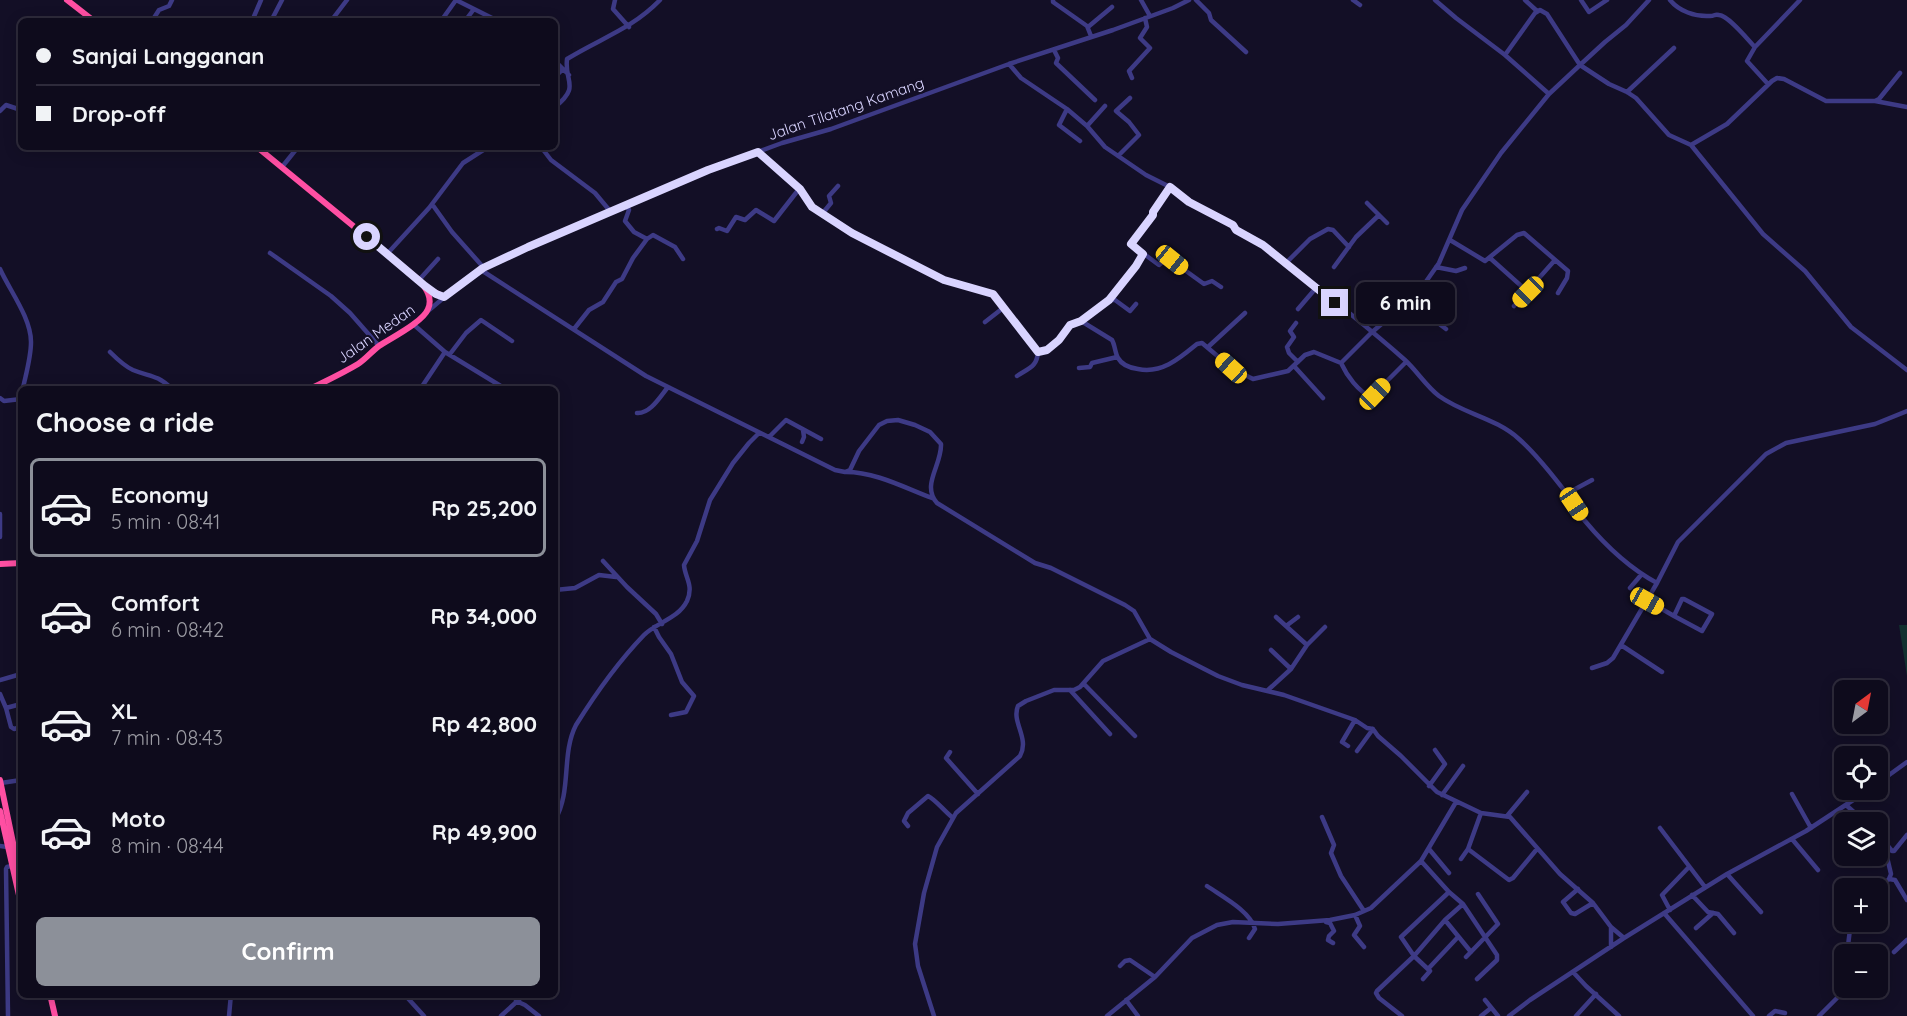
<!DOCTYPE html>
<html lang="en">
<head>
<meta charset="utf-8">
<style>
	body { margin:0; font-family:Quicksand,sans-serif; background:#1c1929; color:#f1f3f6; height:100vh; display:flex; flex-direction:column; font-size:22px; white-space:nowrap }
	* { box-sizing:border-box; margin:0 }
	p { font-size:20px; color:#9b9ba3 }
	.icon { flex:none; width:33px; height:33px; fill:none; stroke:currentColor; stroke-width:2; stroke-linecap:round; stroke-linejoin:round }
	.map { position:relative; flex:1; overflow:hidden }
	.details { position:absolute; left:18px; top:386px; width:540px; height:612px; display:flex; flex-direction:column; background:#0e0b1c; border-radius:9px; box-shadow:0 3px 15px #0003,0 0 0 2px #2e2b3b }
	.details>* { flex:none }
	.top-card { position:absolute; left:18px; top:18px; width:540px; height:132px; border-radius:9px; box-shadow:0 3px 15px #0003,0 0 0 2px #2e2b3b; display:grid; align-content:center; height:132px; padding:0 18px; background:#0e0b1c }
	.needle { width:39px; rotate:32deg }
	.tools { position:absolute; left:1834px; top:680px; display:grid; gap:12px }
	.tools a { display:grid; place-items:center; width:54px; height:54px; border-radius:9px; background:#0e0b1c; box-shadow:0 3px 15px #0003,0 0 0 2px #2e2b3b; font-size:30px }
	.end { position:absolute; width:27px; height:27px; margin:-14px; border:8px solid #d9d4ff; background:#111; box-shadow:0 0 0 3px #111 }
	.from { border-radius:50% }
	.bubble { position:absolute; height:42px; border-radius:9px; background:#0e0b1c; box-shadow:0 3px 15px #0003,0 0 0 2px #2e2b3b; font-size:20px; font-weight:700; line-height:42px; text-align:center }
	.car { position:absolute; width:18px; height:36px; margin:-18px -9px; border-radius:8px; box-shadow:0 0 4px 2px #0007; background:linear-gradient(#f5c518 24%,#345 0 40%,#f5c518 0 76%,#345 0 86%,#f5c518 0) }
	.top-card b { display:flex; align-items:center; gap:21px; height:57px; font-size:22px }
	.top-card b+b { border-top:2px solid #2e2b3b }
	.top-card i { width:15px; height:15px; background:#f1f3f6 }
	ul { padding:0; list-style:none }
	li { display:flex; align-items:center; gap:18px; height:99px; margin:0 12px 9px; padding:0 6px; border:3px solid transparent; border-radius:9px }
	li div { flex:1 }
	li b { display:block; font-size:22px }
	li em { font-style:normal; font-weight:700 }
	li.current { border-color:#8c9099 }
	li>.icon { width:54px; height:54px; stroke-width:1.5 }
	h2 { padding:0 18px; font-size:27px; line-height:72px }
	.action { display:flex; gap:12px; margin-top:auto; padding:12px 18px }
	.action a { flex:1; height:69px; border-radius:9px; background:#8c9099; color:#fff; font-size:24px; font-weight:700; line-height:69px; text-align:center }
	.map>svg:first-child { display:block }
	.green { fill:#12302f }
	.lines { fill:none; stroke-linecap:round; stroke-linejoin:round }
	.minor { stroke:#3d3a85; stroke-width:4.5 }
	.highway { stroke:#ff4fa3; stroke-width:6 }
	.route { stroke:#d9d4ff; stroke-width:8 }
	.labels { text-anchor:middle; stroke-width:4.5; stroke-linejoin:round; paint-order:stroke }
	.street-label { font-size:15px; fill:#d9d4ff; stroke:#130f26 }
</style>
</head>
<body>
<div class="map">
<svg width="1907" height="1016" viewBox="0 0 1907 1016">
	<rect width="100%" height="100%" fill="#130f26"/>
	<path class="green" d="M1899,625H1907V676Z"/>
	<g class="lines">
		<path class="minor" d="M456,0L498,21
			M615,0L613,9L629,27
			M1053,0V2L1087,26L1091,36
			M1141,0L1150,16
			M1196,0L1209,13L1211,20L1246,52
			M1353,0L1360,5
			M1435,0L1456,18L1505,55L1549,94
			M1525,0L1537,11
			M1581,0L1589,12L1607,0
			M1670,0C1679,11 1695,17 1710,16C1715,16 1714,14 1719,15C1729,16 1748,40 1755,47L1747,61L1768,84
			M152,21L159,10L169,6L172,0
			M252,21L261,0
			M271,21L282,0
			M331,21L347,0
			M441,21L456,0
			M465,21L474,9
			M1088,27L1112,7
			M1755,47L1800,0
			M1054,50L1058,58L1056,63L1095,100
			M1505,55L1535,13L1540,10L1547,14L1580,65L1605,42L1626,25L1649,0
			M555,61L569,75
			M1009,64L1021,78L1067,109L1087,126L1105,147L1146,175L1170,187L1189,202L1233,225L1236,230L1263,245C1311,282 1360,320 1405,360C1417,371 1426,386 1439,396C1464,414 1496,418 1519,439C1535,453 1554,477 1567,494C1573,503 1578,512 1585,521C1605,545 1629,568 1657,583L1678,542L1766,454L1786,443L1875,424L1907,411
			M555,77L562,70
			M1132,78L1129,71L1150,48L1140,38L1147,27L1145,18
			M1627,92L1674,48
			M1875,101L1879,99L1900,73
			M555,107C581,86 564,82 567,59C601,38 632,29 660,0
			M1067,109L1059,125L1080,141
			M0,111L6,105L21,110
			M1087,126L1105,106
			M1691,145L1763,234L1805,271L1851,327L1907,370
			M541,147L551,160L595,193L610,211
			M758,152L801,191L812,207L852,233L944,280L993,294L1038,352H1041L1057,342L1070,325L1081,321L1109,300L1144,254L1131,244L1153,215V212L1170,187
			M1118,156L1139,135L1129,122L1116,111L1130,98
			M282,167L298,147
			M1367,203L1387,223
			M432,204L452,232L484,268
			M626,205L629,210L625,221L634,232L647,239
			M822,214L831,203L829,196L838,186
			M717,229L719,228L727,231L736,217L745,220L756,210L774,221L799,189
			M1450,240L1485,261L1517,235L1524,233L1568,271L1567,278L1558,293
			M270,253L331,296L350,313L379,346
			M387,254L429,208L463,163L488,147
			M1144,254L1159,265L1168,258L1204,284L1212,281L1221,287
			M1490,258L1528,292
			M1286,263L1310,239L1328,229L1333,230L1349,247
			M1334,267L1356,237L1379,215
			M1436,267L1456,271L1465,268
			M0,269C10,291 31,318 31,342C31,357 26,374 23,388
			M481,270L646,376L835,470L845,472L850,470L859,451L879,425L887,421L898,420L915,425L930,432L941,444C942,465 921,485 937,503L1035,563L1051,568L1125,605L1134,611L1150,639L1171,652L1218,676L1242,685L1284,695L1355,720L1367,728L1373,729L1378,736L1401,756L1437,792L1481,813L1510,817L1560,874L1593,903L1611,927L1624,938
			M419,280L438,259
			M1412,298L1422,308L1428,319L1434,320L1446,329
			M1109,300H1115L1130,311L1136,304
			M1514,306L1555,260
			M1298,309L1316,288
			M428,311L466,279L489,265L563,231L708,170L782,143L831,129L1009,64L1113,30L1173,8L1189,0
			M1081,321L1112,340C1115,345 1115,353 1118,358C1122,365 1130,368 1138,369C1162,374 1180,358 1197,344L1202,343L1233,369L1253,379L1288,371L1305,355L1314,352L1341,363L1371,333L1412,298L1425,283L1439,263L1462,210L1501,153L1549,94L1580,65L1609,84L1627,92L1636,98L1669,135L1691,145L1727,124L1772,81L1777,78L1784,79L1826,101H1875L1907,107
			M985,322L1003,308
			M1296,323L1290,331L1294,337L1287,347L1289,353L1298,362
			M413,324L445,352L504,388
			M574,329L589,310L603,302L616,282L622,279L633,258L647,239L653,235L675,247L683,259
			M1208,347L1245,313
			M110,352C117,359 124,366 133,370C150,377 156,374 171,388
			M450,354L466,333L481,320L512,341
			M1341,363C1347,376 1358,391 1371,397L1406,362
			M1294,366L1323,398
			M1079,368L1090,367L1092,363L1117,357
			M1017,376C1029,368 1037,367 1038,352
			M421,388L445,352
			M0,398L4,401L21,399
			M637,413C650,414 660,397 668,387
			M769,437L786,420L821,439
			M802,442L804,437L803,430
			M846,472C876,472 905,488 932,498
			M1566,494L1592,480
			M0,514V537
			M603,561L627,587L656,614L662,624
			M1630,588L1641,575
			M555,590L575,588L599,575L616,577
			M1648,601L1674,616L1682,599H1684L1712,614L1702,631L1674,616
			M1276,617L1307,645
			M1286,626L1298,617
			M654,627L659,637L671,654L682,682L694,696L686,712L671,715
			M1621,645L1662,672
			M1271,650L1291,669
			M1592,668L1607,663L1613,658L1657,583
			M0,680L21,674
			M1084,684L1135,736
			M1070,690L1110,734
			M1268,690L1291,669L1307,645L1325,627
			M0,694L6,708L11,727L14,729L21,727
			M6,708L21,704
			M1348,746L1342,742L1355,720
			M1357,751L1373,729
			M950,752L946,758L978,794
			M1,783L21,780
			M1878,783L1907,762
			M1429,786L1445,764L1435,750
			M1792,794L1811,828
			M1442,795L1463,766
			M1846,805L1865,822
			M1507,816L1527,792
			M1322,817L1334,845L1331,853L1341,876L1364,911
			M555,820C572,791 561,754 576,725C596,693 618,662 644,635C657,622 678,619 687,601C694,585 685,578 684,565L697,541L710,500L733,463L749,443L759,433
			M908,826L904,821L908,813L928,796C936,800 944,811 953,818
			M1660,828L1705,887
			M1878,834L1883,840L1891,874L1889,879L1878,890
			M1792,839L1818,870
			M1883,840L1892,851H1894L1907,835
			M0,846L7,847
			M1429,849L1449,873
			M1468,849L1509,880L1513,878L1537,849
			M1461,859L1468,849L1481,813
			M1421,861L1449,892L1463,904L1497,955V960L1477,979
			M1727,874L1761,912
			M1889,879L1895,880L1907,900
			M1207,886C1223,897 1250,911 1255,929L1249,938
			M1578,889L1563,902L1571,913L1575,914L1593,903
			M1692,895L1708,912L1718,914L1734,933
			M1670,910L1662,895L1689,867
			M1664,913L1753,1016
			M1355,915L1360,926L1354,935L1364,947
			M1445,920L1471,952
			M1326,922L1330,923L1334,931L1329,936L1328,940L1333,943
			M1611,927V947
			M1696,928L1713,913
			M1894,952L1907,940
			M1847,954L1851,921
			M1466,957L1498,924L1478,894
			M1120,966L1125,961L1130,960L1155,977
			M1428,969L1458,937
			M1573,972L1586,986L1619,1016
			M1423,979L1430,971L1414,956L1401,937L1449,892
			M404,994L424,1016
			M1126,1000L1138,1016
			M1485,1000L1498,1016
			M516,1001L525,1005L539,1016
			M8,1016L6,869L7,867L11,866
			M229,1016L231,994
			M501,1016L525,994
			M934,1016L918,966L915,944L924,893L937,847L956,813L1020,756C1030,738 1011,722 1018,706L1026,701L1054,690H1074L1080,687L1103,661L1150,639
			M1107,1016L1155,977L1192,938L1217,925L1233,922L1278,924L1330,920L1355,915L1371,908L1421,861L1456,802
			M1402,1016L1379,998L1376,993L1377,991L1414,956L1445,920L1463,904
			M1481,1016L1491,1008
			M1509,1016L1530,1000L1624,938L1727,874L1806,831L1870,789
			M1576,1016L1596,994
			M1769,1016L1775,1011L1785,1013
			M1819,1016L1848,987"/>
		<path class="highway" d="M67,0L94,21
			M257,147L419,280C426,288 433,298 428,309C423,322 391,338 379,346C372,351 366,359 358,364C343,373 328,380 312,388
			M428,289L444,297
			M0,564L21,563
			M0,780L21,881
			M0,811L21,904
			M50,994L55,1016"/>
	</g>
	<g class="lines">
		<path class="route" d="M367,237L425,286L436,294L444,297L483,268L528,247L708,170L758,152L800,189L812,207L852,233L944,280L993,294L1038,352L1047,350L1059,340L1070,325L1081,321L1109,300L1136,266L1143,254L1131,244L1153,215V212L1170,187L1189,202L1233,225L1236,230L1263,245L1335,303"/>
	</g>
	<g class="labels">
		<g class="street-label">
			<text transform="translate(846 109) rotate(-19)" y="5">Jalan Tilatang Kamang</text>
			<text transform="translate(376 334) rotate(-35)" y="5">Jalan Medan</text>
		</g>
	</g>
</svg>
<div class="tools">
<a><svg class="needle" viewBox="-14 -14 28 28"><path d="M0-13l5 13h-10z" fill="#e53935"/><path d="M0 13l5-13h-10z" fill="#9b9ba3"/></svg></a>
<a><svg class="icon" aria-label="locate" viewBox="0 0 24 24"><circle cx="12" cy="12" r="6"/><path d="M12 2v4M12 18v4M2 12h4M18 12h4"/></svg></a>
<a><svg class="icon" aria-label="layers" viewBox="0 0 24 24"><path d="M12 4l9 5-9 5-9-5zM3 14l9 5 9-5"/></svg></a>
<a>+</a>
<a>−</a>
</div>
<i class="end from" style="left:367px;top:237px"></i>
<i class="end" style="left:1335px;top:303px"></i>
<div class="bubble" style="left:1356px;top:282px;width:99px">6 min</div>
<i class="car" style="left:1172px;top:260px;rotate:129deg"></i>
<i class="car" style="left:1528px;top:292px;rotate:225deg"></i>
<i class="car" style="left:1231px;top:368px;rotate:312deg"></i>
<i class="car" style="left:1375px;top:394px;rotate:44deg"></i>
<i class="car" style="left:1574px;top:504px;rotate:146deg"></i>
<i class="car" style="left:1647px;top:601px;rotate:119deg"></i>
<div class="top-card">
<b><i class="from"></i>Sanjai Langganan</b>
<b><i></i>Drop-off</b>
</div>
<section class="details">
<h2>Choose a ride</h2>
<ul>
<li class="current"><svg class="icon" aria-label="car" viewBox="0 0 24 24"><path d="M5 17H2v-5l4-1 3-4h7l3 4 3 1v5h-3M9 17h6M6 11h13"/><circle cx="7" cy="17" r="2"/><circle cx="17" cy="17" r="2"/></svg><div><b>Economy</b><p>5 min · 08:41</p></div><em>Rp 25,200</em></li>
<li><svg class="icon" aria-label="car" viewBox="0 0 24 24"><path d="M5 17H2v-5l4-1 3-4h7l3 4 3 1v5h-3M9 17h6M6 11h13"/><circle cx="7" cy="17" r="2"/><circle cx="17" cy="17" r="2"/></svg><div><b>Comfort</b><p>6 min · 08:42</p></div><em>Rp 34,000</em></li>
<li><svg class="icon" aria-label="car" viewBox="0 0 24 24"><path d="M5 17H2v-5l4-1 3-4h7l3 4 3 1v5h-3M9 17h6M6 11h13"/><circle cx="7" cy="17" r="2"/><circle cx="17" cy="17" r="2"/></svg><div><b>XL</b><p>7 min · 08:43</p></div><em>Rp 42,800</em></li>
<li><svg class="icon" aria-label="car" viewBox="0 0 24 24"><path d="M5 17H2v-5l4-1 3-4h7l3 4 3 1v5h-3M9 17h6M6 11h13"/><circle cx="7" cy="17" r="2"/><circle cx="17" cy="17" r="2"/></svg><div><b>Moto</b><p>8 min · 08:44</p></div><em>Rp 49,900</em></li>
</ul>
<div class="action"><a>Confirm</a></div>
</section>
</div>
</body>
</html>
